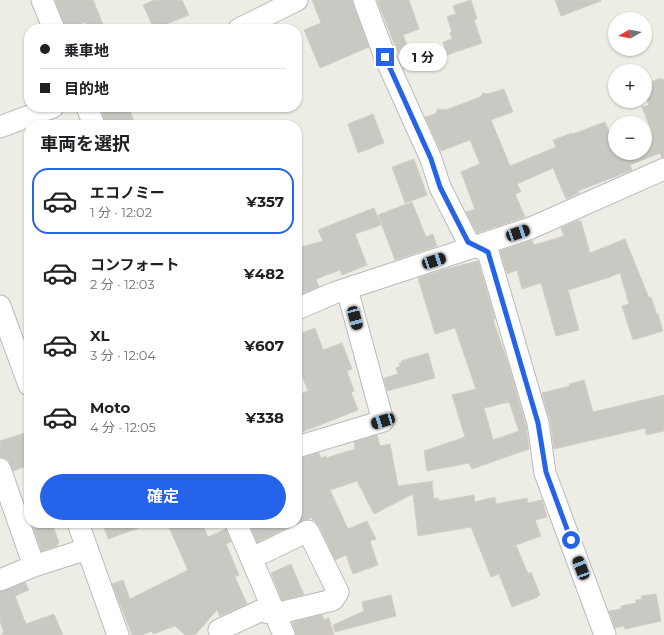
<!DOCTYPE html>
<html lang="ja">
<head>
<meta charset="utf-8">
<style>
	body { margin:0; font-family:Montserrat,"Noto Sans JP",sans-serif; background:#f2f2f2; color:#202124; height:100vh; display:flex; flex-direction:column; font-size:15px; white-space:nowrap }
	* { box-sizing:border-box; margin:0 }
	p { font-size:13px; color:#757577 }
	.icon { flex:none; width:22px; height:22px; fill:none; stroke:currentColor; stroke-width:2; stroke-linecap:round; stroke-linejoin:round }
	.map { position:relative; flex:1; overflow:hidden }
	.details { position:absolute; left:24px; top:120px; width:278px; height:408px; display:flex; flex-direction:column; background:#fff; border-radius:16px; box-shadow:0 1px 3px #0004 }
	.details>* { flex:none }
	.banner { position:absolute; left:24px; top:24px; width:278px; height:88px; border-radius:16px; box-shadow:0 1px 3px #0004; display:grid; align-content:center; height:88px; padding:0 16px; background:#fff }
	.needle { width:26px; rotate:261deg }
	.controls { position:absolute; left:608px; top:12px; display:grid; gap:8px }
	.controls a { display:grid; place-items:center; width:44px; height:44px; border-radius:50%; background:#fff; box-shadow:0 1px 3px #0004; font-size:20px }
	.end { position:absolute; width:18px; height:18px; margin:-9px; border:5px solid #2563eb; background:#fff; box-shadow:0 0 0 2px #fff }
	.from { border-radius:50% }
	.bubble { position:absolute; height:28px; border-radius:14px; background:#fff; box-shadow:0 1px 3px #0004; font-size:13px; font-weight:700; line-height:28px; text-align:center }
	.car { position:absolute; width:12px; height:24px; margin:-12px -6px; border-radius:5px; box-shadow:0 0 3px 1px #0007; background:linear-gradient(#222 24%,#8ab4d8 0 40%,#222 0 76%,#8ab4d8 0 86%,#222 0) }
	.banner b { display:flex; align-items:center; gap:14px; height:38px; font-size:15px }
	.banner b+b { border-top:1px solid #e0e0e0 }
	.banner i { width:10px; height:10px; background:#202124 }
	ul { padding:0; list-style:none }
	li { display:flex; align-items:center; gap:12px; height:66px; margin:0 8px 6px; padding:0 8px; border:2px solid transparent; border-radius:16px }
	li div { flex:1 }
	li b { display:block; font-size:15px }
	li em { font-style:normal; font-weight:700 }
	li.on { border-color:#2563eb }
	li>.icon { width:36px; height:36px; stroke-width:1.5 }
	h2 { padding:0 16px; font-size:18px; line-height:48px }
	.cta { display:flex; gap:8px; margin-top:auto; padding:8px 16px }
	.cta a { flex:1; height:46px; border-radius:24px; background:#2563eb; color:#fff; font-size:16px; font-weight:700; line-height:46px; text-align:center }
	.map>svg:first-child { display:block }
	.building { fill:#cac8c2; stroke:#d3cfc3; fill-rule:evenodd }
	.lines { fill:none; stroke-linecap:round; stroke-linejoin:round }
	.minor-casing { stroke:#b7babe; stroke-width:23 }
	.minor { stroke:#fff; stroke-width:21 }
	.route { stroke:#2563eb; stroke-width:5 }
</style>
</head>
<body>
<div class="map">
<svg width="664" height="635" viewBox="0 0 664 635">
	<rect width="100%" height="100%" fill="#eeede5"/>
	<path class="building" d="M55,0H93L105,29H88L85,22L69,29H66Z
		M154,0H182L189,15L154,29L143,5Z
		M312,0H352L369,47L320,68L304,30L321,23Z
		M377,0H409L419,29L403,35L415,64L404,69Z
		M471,0L477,19L474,20L482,43L447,55L443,42L452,39L450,32H452L447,17L456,14L453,6Z
		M555,0H600L601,1L561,16Z
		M661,78V80L664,79V157L662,158L660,153L630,165L632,170L578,191L579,193L566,199L553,168L517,184L521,192L515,194L525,217L477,233L466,212L475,209L461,172L480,164L470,140L441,151L425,117L435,114L438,109L446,110L480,97L483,93L488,94L504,89L513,112L491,120L510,166L556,147L553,140L572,133L573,134L605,122L615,145V153H645V135L652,132L642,107L649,105L645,94V84Z
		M100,107H129L135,125H106Z
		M373,114L384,143L358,153L348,124Z
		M414,159L427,195L405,203L392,167Z
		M412,202L426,237L433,234L437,246L395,260L378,215Z
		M374,208L381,225L355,234L367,265L342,275L340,270L316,279L319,287L297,296V248L323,241L318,230Z
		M578,220V222L581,221L590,253L625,239L649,298L651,297L657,315L658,314L663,331L633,340L622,306L629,304L620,273L607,278L568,290L579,330L556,336L541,283L522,289L517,270L507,274L500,251L532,240L534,245L564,236L561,228Z
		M478,261L495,319L493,320L508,363L526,426L529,449L472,469L469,463L427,471L424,451L465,437L452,395L476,389L455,328L435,334L418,278L446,269ZM509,402L519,431L493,440L484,408Z
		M315,328L323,350L342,343L352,369L347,371L354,391L351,392L358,410L297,434V395L308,391L297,363V335Z
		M428,353L435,378L387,391L384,378L398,374L396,368L400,366L399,363H402L401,361Z
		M584,380L593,412L664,395V431L646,435L645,428L554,449L550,421L542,393L570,386L569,384Z
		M25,433L29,444V465L13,471L8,460L0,457V441Z
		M377,435L380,446L390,444L398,486L434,481L432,483L434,499L438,498L439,501L474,495L475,502L495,497L496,504L527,498L528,503L542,500L547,517L535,520L541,536L516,545L528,574L531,572L540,595L537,596L538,597L512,607L499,574L491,577L471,527L418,536L413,494L374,514L357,481L330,490L348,529L367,521L376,539L370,541L378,565L353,574L346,555L335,560L319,526L315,521L311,518L297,523V459L319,453L321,458L326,456V458L355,449L354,442Z
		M32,523H52L59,543L57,544V546L41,551Z
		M103,523H146L147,525L108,539Z
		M167,523H202L208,537L226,529L231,542L226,544L239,575L235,577L247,604L220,616L217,610L195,635H185L175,626L153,634L152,631L142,635H132L112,584L123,580L130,599L188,570Z
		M249,523H297L257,542Z
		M291,564L304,595L282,600L271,573Z
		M25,582L29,590L15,596L26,624L54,614L63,635H2V633H4L0,622V592Z
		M656,594L661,621L625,629L624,626L615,628L609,611L621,609V606L636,603V600L642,599L641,596Z
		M391,595L396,616L335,632L333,625L364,611L362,602Z
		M322,615L324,620L329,618L334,635H296L292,622Z"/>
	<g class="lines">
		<g class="minor-casing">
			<path id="minor" d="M42,0L54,29
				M364,0L385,57L431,159L440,187L468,242L488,252L538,423L545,473L605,635
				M239,29L297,0
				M87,107L94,125
				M0,127L53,107
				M0,306L29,385
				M297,309L334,293L531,228L664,169
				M297,447L383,421L347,289
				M0,469L34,566
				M78,523L118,635
				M236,523L284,635
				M0,580L34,566L87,549
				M219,630L260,611L275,614L333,600L338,592L308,531L252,558"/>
		</g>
		<use href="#minor" class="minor"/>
	</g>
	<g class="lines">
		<path class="route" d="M385,57L431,159L440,187L468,242L488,252L538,423L546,472L571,540"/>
	</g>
</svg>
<div class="controls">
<a><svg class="needle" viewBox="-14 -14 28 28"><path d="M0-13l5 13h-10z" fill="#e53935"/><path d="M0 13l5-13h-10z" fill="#757577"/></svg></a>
<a>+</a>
<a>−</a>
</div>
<i class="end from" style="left:571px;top:540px"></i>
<i class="end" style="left:385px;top:57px"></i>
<div class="bubble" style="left:399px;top:43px;width:48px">1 分</div>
<i class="car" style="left:518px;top:233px;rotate:71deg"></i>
<i class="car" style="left:434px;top:261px;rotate:72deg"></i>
<i class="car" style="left:355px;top:318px;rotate:165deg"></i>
<i class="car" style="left:383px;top:421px;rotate:253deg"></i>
<i class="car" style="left:581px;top:568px;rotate:339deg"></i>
<div class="banner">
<b><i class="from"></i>乗車地</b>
<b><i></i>目的地</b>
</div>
<section class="details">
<h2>車両を選択</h2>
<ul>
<li class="on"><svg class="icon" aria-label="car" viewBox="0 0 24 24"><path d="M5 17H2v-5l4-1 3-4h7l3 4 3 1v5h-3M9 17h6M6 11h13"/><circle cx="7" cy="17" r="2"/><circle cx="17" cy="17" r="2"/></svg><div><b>エコノミー</b><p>1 分 · 12:02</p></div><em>¥357</em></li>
<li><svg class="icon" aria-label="car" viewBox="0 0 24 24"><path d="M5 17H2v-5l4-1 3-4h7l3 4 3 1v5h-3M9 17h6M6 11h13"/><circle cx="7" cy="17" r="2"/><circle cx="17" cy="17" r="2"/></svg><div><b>コンフォート</b><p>2 分 · 12:03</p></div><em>¥482</em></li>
<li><svg class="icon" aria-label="car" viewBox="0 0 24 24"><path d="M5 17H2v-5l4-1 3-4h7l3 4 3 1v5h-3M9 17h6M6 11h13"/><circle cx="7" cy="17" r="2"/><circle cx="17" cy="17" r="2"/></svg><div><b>XL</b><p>3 分 · 12:04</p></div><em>¥607</em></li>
<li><svg class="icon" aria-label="car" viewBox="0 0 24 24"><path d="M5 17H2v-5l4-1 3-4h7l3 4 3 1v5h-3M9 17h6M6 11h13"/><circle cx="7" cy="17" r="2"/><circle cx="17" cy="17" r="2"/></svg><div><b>Moto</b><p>4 分 · 12:05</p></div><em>¥338</em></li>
</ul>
<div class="cta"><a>確定</a></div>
</section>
</div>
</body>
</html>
